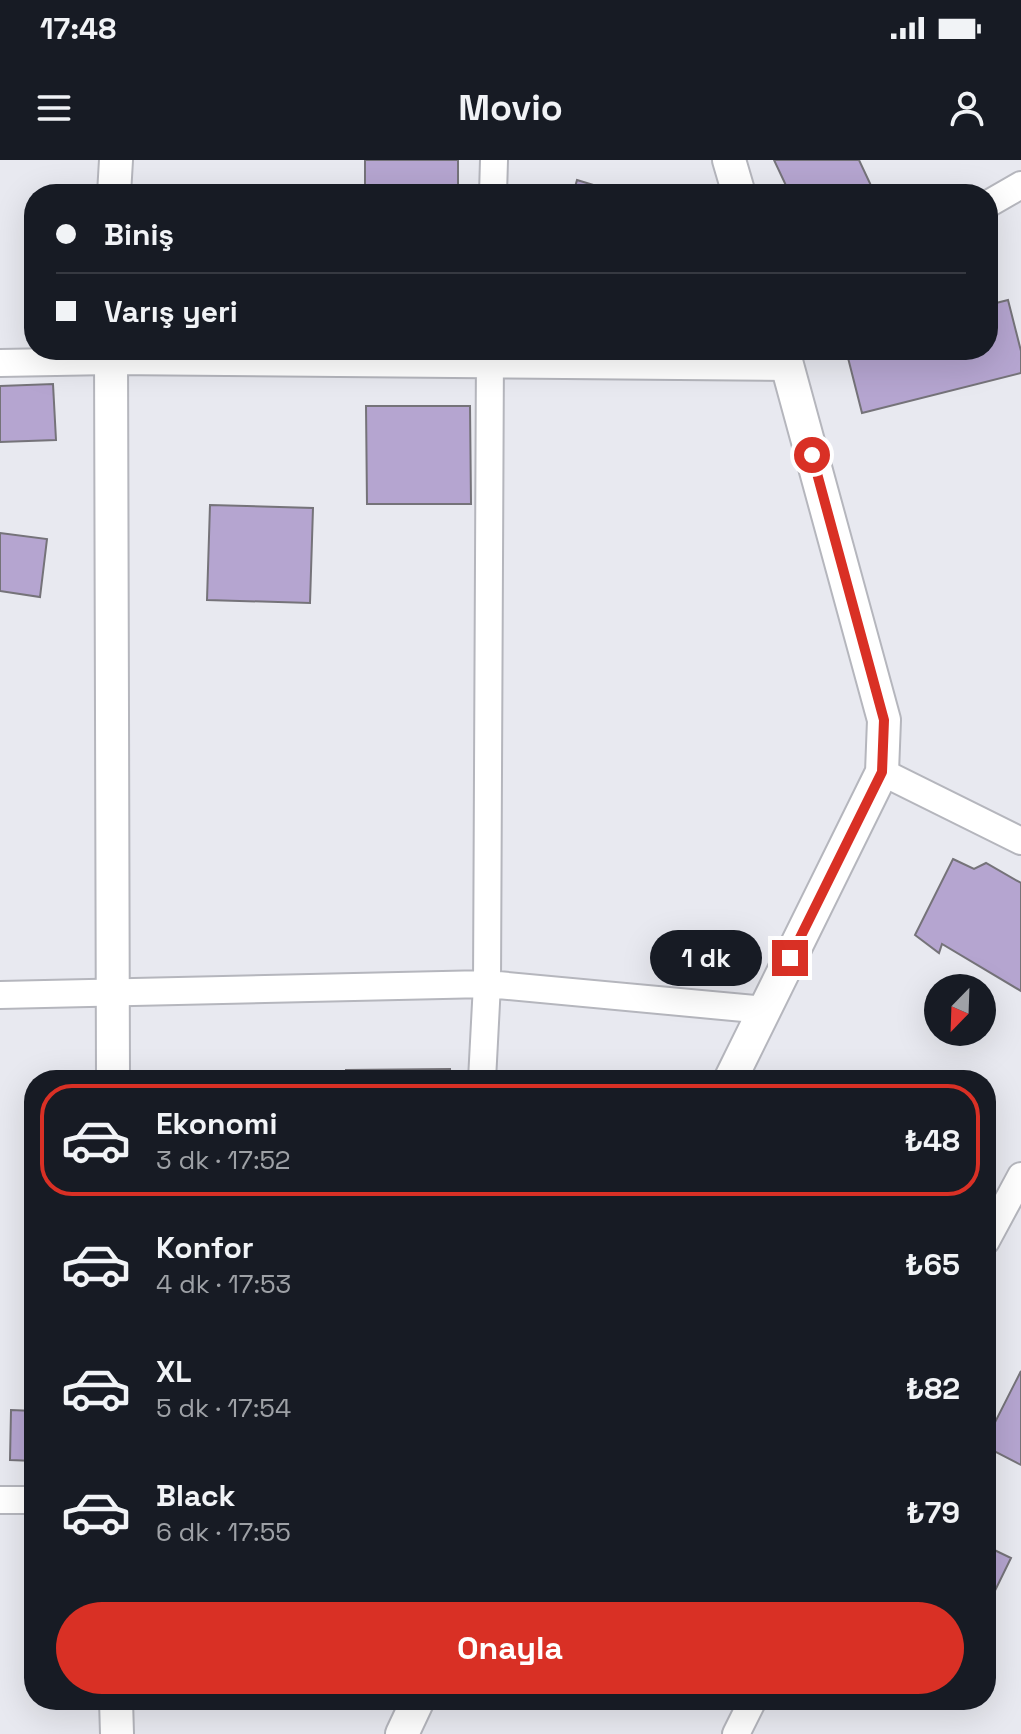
<!DOCTYPE html>
<html lang="tr">
<head>
<meta charset="utf-8">
<style>
	body { margin:0; font-family:"Space Grotesk",sans-serif; background:#242831; color:#f1f3f6; height:100vh; display:flex; flex-direction:column; font-size:30px; white-space:nowrap }
	* { box-sizing:border-box; margin:0 }
	p { font-size:26px; color:#9ea1a6 }
	.icon { flex:none; width:44px; height:44px; fill:none; stroke:currentColor; stroke-width:2; stroke-linecap:round; stroke-linejoin:round }
	.map { position:relative; flex:1; overflow:hidden }
	.sheet { position:absolute; left:24px; top:910px; width:972px; height:640px; display:flex; flex-direction:column; background:#171b24; border-radius:32px; box-shadow:0 8px 32px #0002 }
	.sheet>* { flex:none }
	.top-card { position:absolute; left:24px; top:24px; width:974px; height:176px; border-radius:32px; box-shadow:0 8px 32px #0002; display:grid; align-content:center; height:176px; padding:0 32px; background:#171b24 }
	.needle { width:52px; rotate:203deg }
	.buttons { position:absolute; left:924px; top:814px; display:grid; gap:16px }
	.buttons a { display:grid; place-items:center; width:72px; height:72px; border-radius:50%; background:#171b24; box-shadow:0 8px 32px #0002; font-size:40px }
	.end { position:absolute; width:36px; height:36px; margin:-18px; border:10px solid #d93025; background:#fff; box-shadow:0 0 0 4px #fff }
	.from { border-radius:50% }
	.bubble { position:absolute; height:56px; border-radius:28px; background:#171b24; box-shadow:0 8px 32px #0002; font-size:26px; font-weight:700; line-height:56px; text-align:center }
	.top-card b { display:flex; align-items:center; gap:28px; height:76px; font-size:30px }
	.top-card b+b { border-top:2px solid #363941 }
	.top-card i { width:20px; height:20px; background:#f1f3f6 }
	ul { padding:14px 0 0; list-style:none }
	li { display:flex; align-items:center; gap:24px; height:112px; margin:0 16px 12px; padding:0 16px; border:4px solid transparent; border-radius:32px }
	li div { flex:1 }
	li b { display:block; font-size:30px }
	li em { font-style:normal; font-weight:700 }
	li.selected { border-color:#d93025 }
	li>.icon { width:72px; height:72px; stroke-width:1.5 }
	.button { display:flex; gap:16px; margin-top:auto; padding:16px 32px }
	.button a { flex:1; height:92px; border-radius:48px; background:#d93025; color:#fff; font-size:32px; font-weight:700; line-height:92px; text-align:center }
	.status { display:flex; justify-content:space-between; align-items:center; height:56px; padding:0 40px; background:#171b24; direction:ltr }
	.status svg { height:22px; fill:currentColor }
	header { display:flex; justify-content:space-between; align-items:center; height:104px; padding:0 32px; background:#171b24; font-size:36px; font-weight:700 }
	.map>svg:first-child { display:block }
	.building { fill:#b5a5d0; stroke:#757379; stroke-width:2 }
	.lines { fill:none; stroke-linecap:round; stroke-linejoin:round }
	.minor-casing { stroke:#b5b6bd; stroke-width:30 }
	.tertiary-casing { stroke:#b5b6bd; stroke-width:36 }
	.minor { stroke:#fff; stroke-width:26 }
	.tertiary { stroke:#fff; stroke-width:32 }
	.route { stroke:#d93025; stroke-width:10 }
</style>
</head>
<body>
<div class="status"><b>17:48</b><svg viewBox="0 0 49 12"><path d="M0 12V9h3v3zM5 12V6h3v6zM10 12V3h3v9zM15 12V0h3v12zM26 1h20v11H26zM47 4h2v5h-2z"/></svg></div>
<header><svg class="icon" aria-label="menu" viewBox="0 0 24 24"><path d="M4 6h16M4 12h16M4 18h16"/></svg>Movio<svg class="icon" aria-label="person" viewBox="0 0 24 24"><circle cx="12" cy="8" r="4"/><path d="M4 21q1-7 8-7t8 7"/></svg></header>
<div class="map">
<svg width="1021" height="1574" viewBox="0 0 1021 1574">
	<rect width="100%" height="100%" fill="#e8e9f0"/>
	<path class="building" d="M365,0H458V34H365Z
		M774,0H859L875,34H790Z
		M577,20L623,34H573Z
		M1008,140L1021,191V213L862,253L846,190H988V145Z
		M53,224L56,280L0,282V226Z
		M366,246H470L471,344H367Z
		M210,345L313,348L310,443L207,440Z
		M0,373L47,379L40,437L0,431Z
		M953,699L974,709L986,703L1021,723V831L942,784L939,793L915,775Z
		M450,909L451,920H346V910Z
		M1021,1211V1305L986,1287V1280Z
		M11,1250L34,1251V1301L10,1300Z
		M986,1386L1011,1398L986,1449Z"/>
	<g class="lines">
		<g class="minor-casing">
			<path id="minor" d="M493,34L494,0
				M988,44L1021,25
				M0,203L111,201L788,207
				M882,612L1021,681
				M0,835L487,824L765,850
				M482,920L487,824L490,190
				M986,1081L1021,1016
				M0,1340H34
				M736,1574L753,1540"/>
		</g>
		<g class="tertiary-casing">
			<path id="tertiary" d="M729,0L739,34
				M114,34L116,0
				M111,190L113,920
				M730,920L882,612L884,560L783,190
				M116,1540L117,1574
				M402,1574L418,1540"/>
		</g>
		<use href="#minor" class="minor"/>
		<use href="#tertiary" class="tertiary"/>
	</g>
	<g class="lines">
		<path class="route" d="M790,798L882,612L884,560L812,295"/>
	</g>
</svg>
<div class="buttons">
<a><svg class="needle" viewBox="-14 -14 28 28"><path d="M0-13l5 13h-10z" fill="#e53935"/><path d="M0 13l5-13h-10z" fill="#9ea1a6"/></svg></a>
</div>
<i class="end from" style="left:812px;top:295px"></i>
<i class="end" style="left:790px;top:798px"></i>
<div class="bubble" style="left:650px;top:770px;width:112px">1 dk</div>
<div class="top-card">
<b><i class="from"></i>Biniş</b>
<b><i></i>Varış yeri</b>
</div>
<section class="sheet">
<ul>
<li class="selected"><svg class="icon" aria-label="car" viewBox="0 0 24 24"><path d="M5 17H2v-5l4-1 3-4h7l3 4 3 1v5h-3M9 17h6M6 11h13"/><circle cx="7" cy="17" r="2"/><circle cx="17" cy="17" r="2"/></svg><div><b>Ekonomi</b><p>3 dk · 17:52</p></div><em>₺48</em></li>
<li><svg class="icon" aria-label="car" viewBox="0 0 24 24"><path d="M5 17H2v-5l4-1 3-4h7l3 4 3 1v5h-3M9 17h6M6 11h13"/><circle cx="7" cy="17" r="2"/><circle cx="17" cy="17" r="2"/></svg><div><b>Konfor</b><p>4 dk · 17:53</p></div><em>₺65</em></li>
<li><svg class="icon" aria-label="car" viewBox="0 0 24 24"><path d="M5 17H2v-5l4-1 3-4h7l3 4 3 1v5h-3M9 17h6M6 11h13"/><circle cx="7" cy="17" r="2"/><circle cx="17" cy="17" r="2"/></svg><div><b>XL</b><p>5 dk · 17:54</p></div><em>₺82</em></li>
<li><svg class="icon" aria-label="car" viewBox="0 0 24 24"><path d="M5 17H2v-5l4-1 3-4h7l3 4 3 1v5h-3M9 17h6M6 11h13"/><circle cx="7" cy="17" r="2"/><circle cx="17" cy="17" r="2"/></svg><div><b>Black</b><p>6 dk · 17:55</p></div><em>₺79</em></li>
</ul>
<div class="button"><a>Onayla</a></div>
</section>
</div>
</body>
</html>
